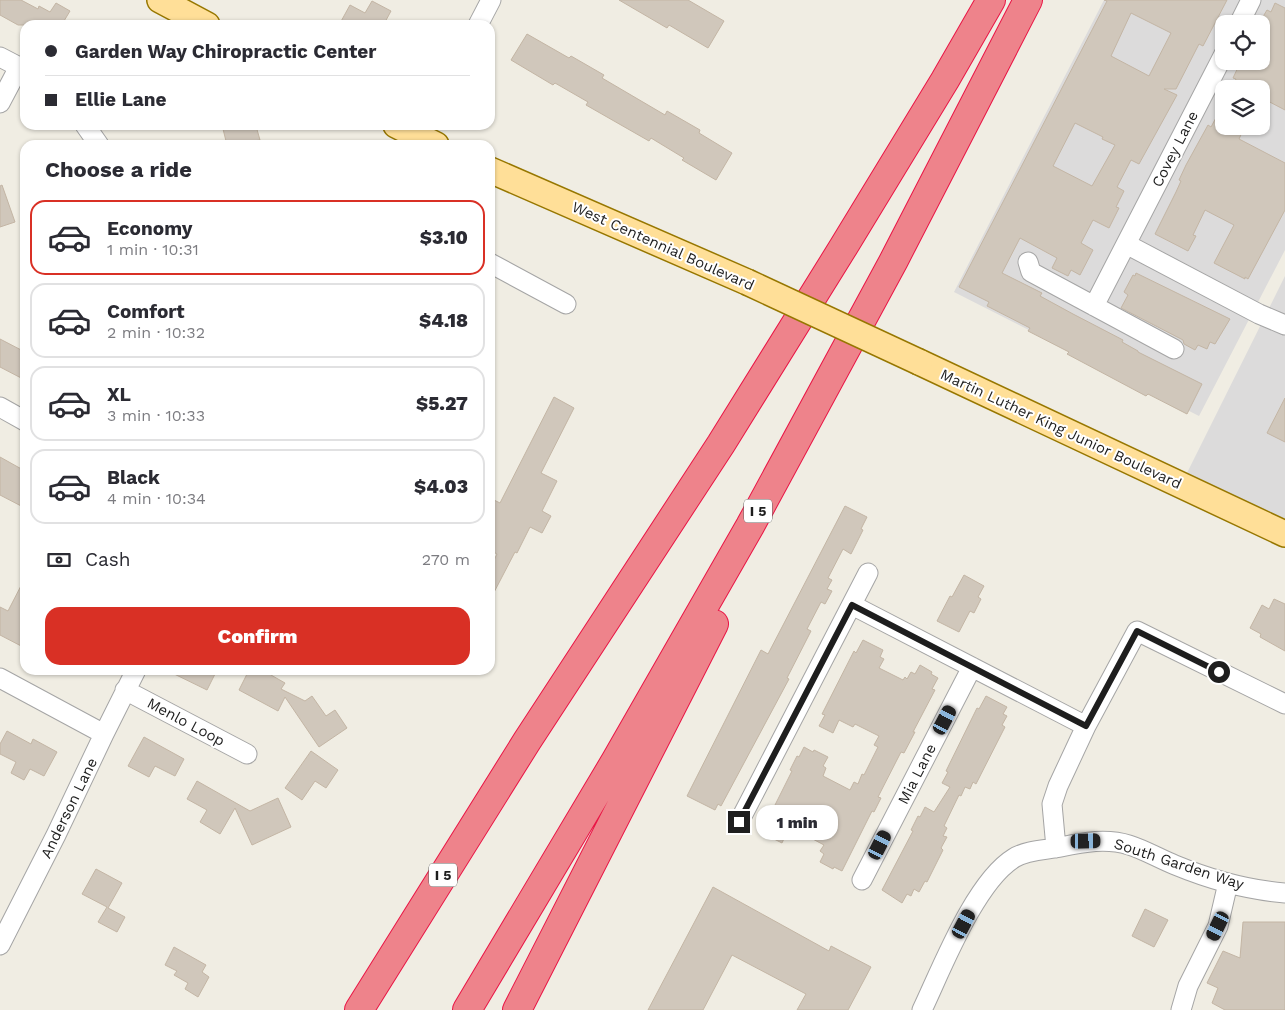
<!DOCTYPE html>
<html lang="en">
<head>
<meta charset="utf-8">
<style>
	body { margin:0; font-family:"Work Sans",sans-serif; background:#f7f7f7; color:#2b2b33; height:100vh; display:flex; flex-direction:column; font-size:19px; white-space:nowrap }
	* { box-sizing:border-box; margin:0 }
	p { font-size:16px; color:#7c7c81 }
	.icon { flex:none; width:28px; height:28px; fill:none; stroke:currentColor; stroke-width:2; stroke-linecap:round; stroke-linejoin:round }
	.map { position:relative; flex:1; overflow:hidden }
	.details { position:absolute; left:20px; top:140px; width:475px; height:535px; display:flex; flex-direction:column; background:#fff; border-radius:15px; box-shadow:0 1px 4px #0004 }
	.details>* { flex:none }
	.hud { position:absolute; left:20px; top:20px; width:475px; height:110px; border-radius:15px; box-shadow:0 1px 4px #0004; display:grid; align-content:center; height:110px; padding:0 25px; background:#fff }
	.tools { position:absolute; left:1215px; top:15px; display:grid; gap:10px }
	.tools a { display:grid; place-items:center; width:55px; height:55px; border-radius:10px; background:#fff; box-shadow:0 1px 4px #0004; font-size:25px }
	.end { position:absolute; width:22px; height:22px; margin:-11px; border:6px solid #1e1e1e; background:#fff; box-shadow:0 0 0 2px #fff }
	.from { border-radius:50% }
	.bubble { position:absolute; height:35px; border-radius:15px; background:#fff; box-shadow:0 1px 4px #0004; font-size:16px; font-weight:800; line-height:35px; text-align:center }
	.car { position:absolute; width:15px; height:30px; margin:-15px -8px; border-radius:6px; box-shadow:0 0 4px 1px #0007; background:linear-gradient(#222 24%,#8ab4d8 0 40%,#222 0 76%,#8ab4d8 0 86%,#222 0) }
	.hud b { display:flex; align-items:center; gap:18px; height:48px; font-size:19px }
	.hud b+b { border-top:1px solid #e1e1e2 }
	.hud i { width:12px; height:12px; background:#2b2b33 }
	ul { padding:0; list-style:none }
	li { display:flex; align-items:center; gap:15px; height:75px; margin:0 10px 8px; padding:0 15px; border:2px solid #e1e1e2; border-radius:15px }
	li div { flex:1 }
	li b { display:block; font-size:19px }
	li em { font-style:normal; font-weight:800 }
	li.on { border-color:#d93025 }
	li>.icon { width:45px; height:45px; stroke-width:1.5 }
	h2 { padding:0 25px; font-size:22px; line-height:60px }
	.pay { display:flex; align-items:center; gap:12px; height:55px; padding:0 25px; font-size:19px }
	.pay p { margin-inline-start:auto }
	.cta { display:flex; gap:10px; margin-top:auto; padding:10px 25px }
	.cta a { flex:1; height:58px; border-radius:15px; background:#d93025; color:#fff; font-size:20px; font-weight:800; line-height:58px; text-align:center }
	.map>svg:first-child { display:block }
	.residential { fill:#dcdbdb; fill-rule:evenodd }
	.building { fill:#d0c7bb; stroke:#c3b5a4; fill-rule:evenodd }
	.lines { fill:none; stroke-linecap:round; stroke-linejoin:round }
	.minor-casing { stroke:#a5a5a5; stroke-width:21 }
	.major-casing { stroke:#977700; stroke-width:28 }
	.highway-casing { stroke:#e91545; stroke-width:30 }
	.minor { stroke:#fff; stroke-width:19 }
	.major { stroke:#ffdf98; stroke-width:25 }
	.highway { stroke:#ee838b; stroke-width:28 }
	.major-bridge-casing { stroke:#977700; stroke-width:28; stroke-linecap:butt }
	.major-bridge { stroke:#ffdf98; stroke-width:25 }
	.route { stroke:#1e1e1e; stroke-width:6 }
	.labels { text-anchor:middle; stroke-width:4; stroke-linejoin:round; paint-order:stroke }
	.shield { fill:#fff; stroke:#626262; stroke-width:1 }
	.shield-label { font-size:14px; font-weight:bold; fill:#1e1e1e }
	.street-label { font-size:15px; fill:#1e1e1e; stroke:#fff }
</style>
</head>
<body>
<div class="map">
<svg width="1285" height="1010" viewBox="0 0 1285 1010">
	<rect width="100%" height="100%" fill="#f0ede3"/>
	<path class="residential" d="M1104,0H1285V250L1199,416L954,292ZM1224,24H1261V61H1224ZM1224,89H1261V126H1224Z
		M1285,276V533L1181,485Z"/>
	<path class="building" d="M0,0H21L38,9L39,6L50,12L56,3L70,11L64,21L71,25H18L0,15Z
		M619,0H688L724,21L708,48L669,25L667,28Z
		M1104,0H1227L1203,46L1199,44L1176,89H1164L1177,95L1139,164L1131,160L1117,187L1124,191L1116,207L1119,208L1109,228L1093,220L1081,243L1093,250L1080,275L1071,270L1068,276L1052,268L1057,258L1020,238L1002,273L1042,293L1040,296L1073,314L1123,340L1122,342L1138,351V352L1202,384L1187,414L1148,394L1146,396L1067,354L1069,352L1028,331L1030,328L987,306L989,302L959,287L1107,1ZM1131,13L1171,33L1149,76L1111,56ZM1075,123L1103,137L1102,139L1115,145L1092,186L1053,166Z
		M372,1L391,11L384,24L386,25H339L350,5L365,13Z
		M1275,3L1285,8V110L1264,99L1268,89H1231L1236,79L1233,78L1241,61H1261V20L1267,10L1271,12Z
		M527,34L569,58L571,56L604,75L602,78L665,115L667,111L700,130L699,133L732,153L716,180L682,160L684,158L651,138L649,141L586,105L588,102L555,83L553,85L511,60Z
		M1224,103V126H1245L1239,139L1285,163V210L1248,279L1245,277V279L1214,263L1234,225L1205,210L1193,235L1196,236L1188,251L1155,234L1176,192L1181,181L1179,180L1186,165L1208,125L1211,127Z
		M222,125H247L248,128L256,126L260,140L254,141L255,145H227Z
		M2,185L15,222L0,227V186Z
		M1136,273L1230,319L1215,344L1210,342L1207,349L1198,345L1195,350L1184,344L1183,340L1121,308L1128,295L1124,292L1133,275L1135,276Z
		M0,339L25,352V380L0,367Z
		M554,397L574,408L541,473L557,481L542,511L551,516L542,533L530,527L517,553L515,552L490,600V568L497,554L490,550V498L500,503Z
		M1285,398V442L1267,433Z
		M0,457L25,471V508L0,495Z
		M845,506L867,517L861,529L863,530L851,554L843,549L828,578L832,580L827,589L832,591L825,604L821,602L807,629L811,631L787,678L789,679L721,806L718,804L715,810L687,796L761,650L768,654Z
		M964,575L984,586L978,597L981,599L974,613L970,611L959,632L937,621L950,596L952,597Z
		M25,578V648L0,635V607L8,611Z
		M1274,599L1285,604V651L1260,637L1261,634L1250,628L1262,605L1269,609Z
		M863,640L883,650L880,657L884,659L879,668L903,680L905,677L907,679L911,672L915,674L920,665L932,672L931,674L938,678L932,689L935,690L913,732H915L904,753L901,752L878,797L881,798L874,812L872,811L842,871L834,867L833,869L820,862L824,854L820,851L824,845L794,829L790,836L786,834L782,843L768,836L769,835L762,831L792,771L790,770L797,756L799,757L804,747L813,752L814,750L828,757L823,766L826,768L823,776L850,790L854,782L858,784L862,774L864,775L878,747L874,745L879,736L855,724L853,727L839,720L833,733L819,726L825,715L822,714L854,651L856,653Z
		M166,670H217L207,690Z
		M249,670H274L271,675L285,683L281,689L305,701L312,696L326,716L335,710L347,728L319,747L285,697L278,711L239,690Z
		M986,696L1007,707L1003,714L1007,716L1002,725L1005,727L976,784L973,782L970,789L965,787L961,796L959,795L944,826L947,828L943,836L947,837L941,848L943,850L927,882L925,881L919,892L914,889L911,896L907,894L902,903L882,890L913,831L911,830L918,816L920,817L925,807L934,812L950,787L942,783L948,772L946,771L977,708L979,709Z
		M7,731L31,744L33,739L57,752L44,776L30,769L24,780L11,773L16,762L0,754V744Z
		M144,737L184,759L175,776L155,766L149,777L128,766Z
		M311,751L338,770L326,788L315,781L302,800L285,788Z
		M197,781L250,811L278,798L291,827L252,845L235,808L220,834L200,822L207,810L187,799Z
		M96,869L122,883L108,908L125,917L117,932L98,922L107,907L82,894Z
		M713,887L829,951L831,946L871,967L848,1010H797L806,994L732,955L703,1010H648Z
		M1145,909L1168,920L1154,947L1132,936Z
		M1243,922H1285V1010H1225L1212,1003L1218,988L1207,983L1223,951L1240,958Z
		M174,947L206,965L202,972L209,977L198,997L185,989L188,983L174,975L177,971L165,965Z"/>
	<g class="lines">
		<g class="minor-casing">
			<path id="minor" d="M1239,24L1251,0
				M478,25L491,0
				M0,57L25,70
				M0,103L19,67
				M85,125L99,145
				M1126,244L1259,314L1285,325
				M1028,262L1031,272L1174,349
				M490,263L566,304
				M1094,306L1224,54
				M0,407L25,421
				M852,605L1086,726
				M0,678L104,734
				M125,690L247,754
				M739,822L868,573
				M1056,848L1052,804L1058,786L1086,726L1137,631L1285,704
				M862,880L972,667
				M0,945L56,835L104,734L136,670
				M922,1010C942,968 975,882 1014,858C1027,850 1046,850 1061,847C1084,842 1107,838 1129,845C1145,850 1160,859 1175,865C1209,879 1248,890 1285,893
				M1181,1010L1188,986L1218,926L1228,883"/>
		</g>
		<g class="major-casing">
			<path id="major" d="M160,0L207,25
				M396,125L436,145
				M490,170L747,282
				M919,362L1285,534"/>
		</g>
		<g class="highway-casing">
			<path id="highway" d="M359,1010L527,741L721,444L844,246L945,80L991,0
				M467,1010L616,760L750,526L894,260L1028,0
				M517,1010L714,624"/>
		</g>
		<use href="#minor" class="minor"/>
		<use href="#major" class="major"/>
		<use href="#highway" class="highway"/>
		<g class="major-bridge-casing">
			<path id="major-bridge" d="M747,282L919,362"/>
		</g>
		<use href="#major-bridge" class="major-bridge"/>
	</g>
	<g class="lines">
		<path class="route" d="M739,822L852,605L1086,726L1137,631L1219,672"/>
	</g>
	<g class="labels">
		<g class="shield">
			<rect x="744" y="499.5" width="28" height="23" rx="4"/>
			<rect x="429" y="863.5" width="28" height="23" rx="4"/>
		</g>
		<g class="shield-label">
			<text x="758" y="516">I 5</text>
			<text x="443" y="880">I 5</text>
		</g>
		<g class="street-label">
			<text transform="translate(1175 149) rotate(-63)" y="5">Covey Lane</text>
			<text transform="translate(663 246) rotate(24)" y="5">West Centennial Boulevard</text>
			<text transform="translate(1061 429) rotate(25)" y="5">Martin Luther King Junior Boulevard</text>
			<text transform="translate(186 722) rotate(28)" y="5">Menlo Loop</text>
			<text transform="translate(917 774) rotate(-63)" y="5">Mia Lane</text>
			<text transform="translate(69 808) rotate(-64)" y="5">Anderson Lane</text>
			<text transform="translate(1179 864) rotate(18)" y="5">South Garden Way</text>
		</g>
	</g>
</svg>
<div class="tools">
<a><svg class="icon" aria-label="locate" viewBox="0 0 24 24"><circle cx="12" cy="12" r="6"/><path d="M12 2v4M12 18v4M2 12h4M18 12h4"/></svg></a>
<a><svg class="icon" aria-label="layers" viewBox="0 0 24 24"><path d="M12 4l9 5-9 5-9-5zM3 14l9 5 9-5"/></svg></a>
</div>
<i class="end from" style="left:1219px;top:672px"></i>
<i class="end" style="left:739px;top:822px"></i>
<div class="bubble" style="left:756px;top:805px;width:82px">1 min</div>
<i class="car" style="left:945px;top:720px;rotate:28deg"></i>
<i class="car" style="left:1086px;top:841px;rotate:89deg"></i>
<i class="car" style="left:880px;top:845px;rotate:27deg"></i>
<i class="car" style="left:964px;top:924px;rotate:28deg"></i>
<i class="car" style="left:1218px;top:926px;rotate:206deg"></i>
<div class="hud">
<b><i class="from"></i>Garden Way Chiropractic Center</b>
<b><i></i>Ellie Lane</b>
</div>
<section class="details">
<h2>Choose a ride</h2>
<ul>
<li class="on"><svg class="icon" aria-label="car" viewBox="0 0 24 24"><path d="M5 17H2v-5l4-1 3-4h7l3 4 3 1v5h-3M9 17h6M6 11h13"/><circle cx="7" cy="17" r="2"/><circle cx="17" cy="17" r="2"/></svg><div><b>Economy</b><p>1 min · 10:31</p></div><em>$3.10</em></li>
<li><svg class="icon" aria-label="car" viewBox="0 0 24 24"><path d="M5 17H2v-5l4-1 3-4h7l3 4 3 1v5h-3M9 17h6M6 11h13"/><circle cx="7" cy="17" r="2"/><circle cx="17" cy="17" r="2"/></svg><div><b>Comfort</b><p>2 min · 10:32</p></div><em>$4.18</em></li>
<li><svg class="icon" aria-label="car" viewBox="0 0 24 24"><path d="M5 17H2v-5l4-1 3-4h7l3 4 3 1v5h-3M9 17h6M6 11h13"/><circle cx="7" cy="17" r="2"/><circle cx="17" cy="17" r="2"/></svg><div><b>XL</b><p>3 min · 10:33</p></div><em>$5.27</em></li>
<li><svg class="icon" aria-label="car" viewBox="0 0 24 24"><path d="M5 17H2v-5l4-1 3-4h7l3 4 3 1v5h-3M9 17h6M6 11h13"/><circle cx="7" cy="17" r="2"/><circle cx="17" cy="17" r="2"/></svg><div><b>Black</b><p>4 min · 10:34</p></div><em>$4.03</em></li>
</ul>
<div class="pay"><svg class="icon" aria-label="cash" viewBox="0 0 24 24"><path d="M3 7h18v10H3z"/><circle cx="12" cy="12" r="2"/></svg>Cash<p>270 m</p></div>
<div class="cta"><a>Confirm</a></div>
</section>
</div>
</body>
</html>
